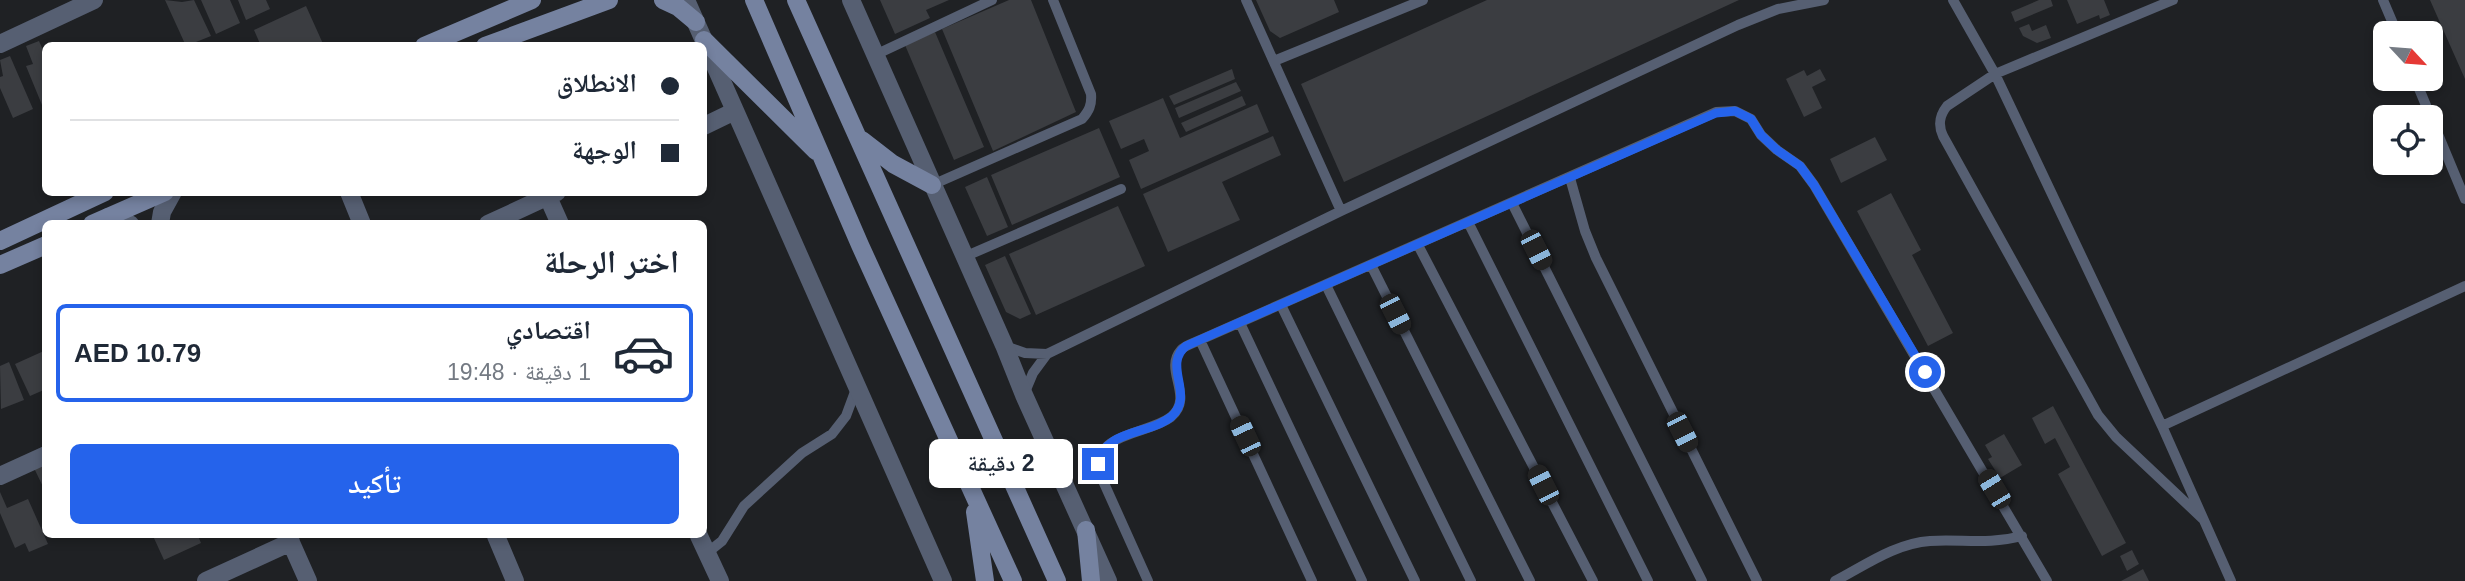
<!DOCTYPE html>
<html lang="ar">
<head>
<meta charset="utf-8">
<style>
	body { margin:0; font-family:Arial,"Noto Naskh Arabic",sans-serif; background:#f2f2f3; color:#1f2937; direction:rtl; height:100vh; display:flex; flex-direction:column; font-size:26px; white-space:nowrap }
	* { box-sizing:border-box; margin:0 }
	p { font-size:23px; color:#747a83 }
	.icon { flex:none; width:38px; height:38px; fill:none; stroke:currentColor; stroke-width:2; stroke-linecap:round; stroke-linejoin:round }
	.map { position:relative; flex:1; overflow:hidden; direction:ltr }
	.panel { position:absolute; left:42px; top:220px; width:665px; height:318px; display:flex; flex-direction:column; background:#fff; border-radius:10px; box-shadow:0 4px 10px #0003; direction:rtl }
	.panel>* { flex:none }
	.guide { position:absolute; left:42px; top:42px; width:665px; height:154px; border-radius:10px; box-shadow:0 4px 10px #0003; direction:rtl; display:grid; align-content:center; height:154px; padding:0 28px; background:#fff }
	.needle { width:46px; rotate:116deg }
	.tools { position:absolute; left:2373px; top:21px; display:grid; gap:14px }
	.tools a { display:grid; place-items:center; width:70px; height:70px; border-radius:10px; background:#fff; box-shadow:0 4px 10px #0003; font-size:35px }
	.end { position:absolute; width:32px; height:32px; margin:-16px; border:9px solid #2563eb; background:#fff; box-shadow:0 0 0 4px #fff }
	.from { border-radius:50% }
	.bubble { position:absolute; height:49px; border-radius:10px; background:#fff; box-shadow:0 4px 10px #0003; font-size:23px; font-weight:600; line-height:49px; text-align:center; direction:rtl }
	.car { position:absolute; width:21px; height:42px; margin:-21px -10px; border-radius:9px; box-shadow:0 0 5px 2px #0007; background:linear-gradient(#222 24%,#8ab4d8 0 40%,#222 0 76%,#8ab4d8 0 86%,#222 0) }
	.guide b { display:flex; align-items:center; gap:24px; height:66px; font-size:26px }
	.guide b+b { border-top:2px solid #e0e1e3 }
	.guide i { width:18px; height:18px; background:#1f2937 }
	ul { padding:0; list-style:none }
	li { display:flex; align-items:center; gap:21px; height:98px; margin:0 14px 10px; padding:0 14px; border:4px solid transparent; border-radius:10px }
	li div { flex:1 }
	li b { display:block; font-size:26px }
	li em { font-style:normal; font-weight:600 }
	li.active { border-color:#2563eb }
	li>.icon { width:63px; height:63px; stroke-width:1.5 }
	h2 { padding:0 28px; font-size:32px; line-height:84px }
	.action { display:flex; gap:14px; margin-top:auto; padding:14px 28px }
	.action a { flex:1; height:80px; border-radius:10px; background:#2563eb; color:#fff; font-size:28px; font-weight:600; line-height:80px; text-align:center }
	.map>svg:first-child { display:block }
	.building { fill:#3b3d41 }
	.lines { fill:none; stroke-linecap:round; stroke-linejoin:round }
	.lane { stroke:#565f72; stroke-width:10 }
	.street { stroke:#565f72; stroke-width:18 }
	.secondary { stroke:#7582a0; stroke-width:18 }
	.route { stroke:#2563eb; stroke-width:9 }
</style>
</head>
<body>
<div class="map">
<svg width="2465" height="581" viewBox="0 0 2465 581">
	<rect width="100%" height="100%" fill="#1f2124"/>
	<path class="building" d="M165,0L182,2L194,0L211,36L186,46Z
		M201,0H230L240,23L216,34Z
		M238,0H266L270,9L246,20Z
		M880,0H949L926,10L930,18L895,34Z
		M1009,0H1031L1076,112L993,151L942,29Z
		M1256,0H1334L1339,12L1280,38L1270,31Z
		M1487,0H1739L1344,182L1301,84Z
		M2039,0H2051L2053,6L2015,22L2011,12Z
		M2067,0H2104L2110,15L2100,19L2099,15L2077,24Z
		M2430,0H2465V79Z
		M306,6L324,46H261L254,30Z
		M2029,24L2032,31L2046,25L2051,38L2037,43L2023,36L2019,28Z
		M935,32L984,147L954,160L905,45Z
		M39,41L46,57V104L42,105L26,66L33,64L26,46Z
		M10,56L33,109L13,118L0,88V77L3,76L0,60Z
		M1232,69L1235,79L1174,105L1169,96Z
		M1820,69L1826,80L1812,87L1822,108L1804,117L1786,79L1804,70L1807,76Z
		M1236,82L1241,91L1179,118L1175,108Z
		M1242,96L1246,105L1186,132L1181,123Z
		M1163,98L1180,138L1257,104L1269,132L1141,189L1129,160L1149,151L1144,139L1121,149L1109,121Z
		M1099,128L1120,177L1012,225L991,175Z
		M1273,136L1281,155L1222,182L1240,220L1168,252L1143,194Z
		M1875,137L1887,160L1841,183L1830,159Z
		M987,177L1008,227L987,236L965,187Z
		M1891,193L1921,250L1912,255L1953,333L1928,346L1857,211Z
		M1118,206L1145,266L1036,315L1009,254Z
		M1005,256L1031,314L1020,319L1006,312L985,265Z
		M46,350V389L30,396L15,364Z
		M9,362L24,400L1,409L0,366Z
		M2053,406L2126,543L2102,556L2058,474L2070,467L2055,438L2045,444L2032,418Z
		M2004,434L2022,465L2000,478L1988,459L1992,457L1985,445Z
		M43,464L46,470V493L34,468Z
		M0,492L7,508L28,499L48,544L29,552L25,543L15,548L0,513Z
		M153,536H198L201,543L164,560Z
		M2132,550L2139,564L2127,571L2120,556Z
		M2143,569L2149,581H2121L2136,573Z"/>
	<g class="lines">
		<path class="lane" d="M1246,0L1341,211
			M1953,0L1995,74L2162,426L2231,581
			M2173,0L1995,74L1947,106C1939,116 1938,125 1943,136L2098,415L2116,437L2203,519
			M2383,0L2397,33
			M875,55L992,0
			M1274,61L1423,0
			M2415,79L2465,199
			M1570,178L1585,231L1596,258L1757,581
			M932,185L1082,119C1089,111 1092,105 1091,94L1053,0
			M1512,203L1702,581
			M1468,222L1648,581
			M1418,245L1593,581
			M964,257L1121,189
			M1371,265L1530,581
			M1326,285L1471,581
			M1281,305L1415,581
			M1240,323L1362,581
			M1200,340L1312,581
			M1005,346L1025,353L1047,354L1341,211L1738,25L1778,9L1824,0
			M1025,392L1033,373L1047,354
			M2162,426L2465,286
			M707,553L722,541L744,506L802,453L832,434L846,416L856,389
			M1148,581L1099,472C1094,431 1148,435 1171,417C1195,397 1163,370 1181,350C1185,345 1194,343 1200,340L1716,112L1735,111L1751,119L1761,135L1777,150L1800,166L1814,185L2047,581
			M1835,581C1864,566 1896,543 1930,541C1963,539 1988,545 2022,536"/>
		<path class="street" d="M686,0L943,581
			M851,0L1004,345L1024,395L1108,581
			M0,44L94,0
			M704,126L735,111
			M349,192L362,224
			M548,197L560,224
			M108,217L130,224
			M160,224L162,212L173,192
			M488,224L557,192
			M0,476L46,455
			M288,536L308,581
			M496,536L515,581
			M699,536L720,581
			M206,581L291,542"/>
		<path class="secondary" d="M663,0L678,7L696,22
			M754,0L860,245L1013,581
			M796,0L1057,581
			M704,40L816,151
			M424,46L532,0
			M485,46L609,0
			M862,140L893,164L932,185
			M92,224L165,192
			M0,241L105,192
			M0,265L46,245
			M975,512L985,581
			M1086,530L1091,581"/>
	</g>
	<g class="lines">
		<path class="route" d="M1098,464C1104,429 1150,435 1172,416C1195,395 1162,365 1186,346L1716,113L1735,111L1751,119L1761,135L1777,150L1800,166L1814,185L1925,372"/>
	</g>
</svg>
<div class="tools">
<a><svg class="needle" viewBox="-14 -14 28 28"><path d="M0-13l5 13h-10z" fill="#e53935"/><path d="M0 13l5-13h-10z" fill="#747a83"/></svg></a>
<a><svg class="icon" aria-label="locate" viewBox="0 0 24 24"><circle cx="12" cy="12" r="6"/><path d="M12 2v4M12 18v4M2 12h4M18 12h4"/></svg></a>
</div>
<i class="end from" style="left:1925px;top:372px"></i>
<i class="end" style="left:1098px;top:464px"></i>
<div class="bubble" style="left:929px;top:439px;width:144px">2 دقيقة</div>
<i class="car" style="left:1536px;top:250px;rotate:153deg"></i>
<i class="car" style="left:1395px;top:314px;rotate:153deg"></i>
<i class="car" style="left:1682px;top:432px;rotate:153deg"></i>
<i class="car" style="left:1245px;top:436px;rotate:335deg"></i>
<i class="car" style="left:1543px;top:485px;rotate:333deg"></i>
<i class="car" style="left:1994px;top:489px;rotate:329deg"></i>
<div class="guide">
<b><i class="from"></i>الانطلاق</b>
<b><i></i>الوجهة</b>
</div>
<section class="panel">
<h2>اختر الرحلة</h2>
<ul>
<li class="active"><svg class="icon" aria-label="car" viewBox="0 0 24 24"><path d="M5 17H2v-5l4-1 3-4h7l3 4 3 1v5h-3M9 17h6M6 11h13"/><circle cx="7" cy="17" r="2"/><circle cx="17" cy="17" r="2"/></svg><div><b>اقتصادي</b><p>1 دقيقة · 19:48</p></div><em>AED 10.79</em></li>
</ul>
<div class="action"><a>تأكيد</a></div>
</section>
</div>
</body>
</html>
